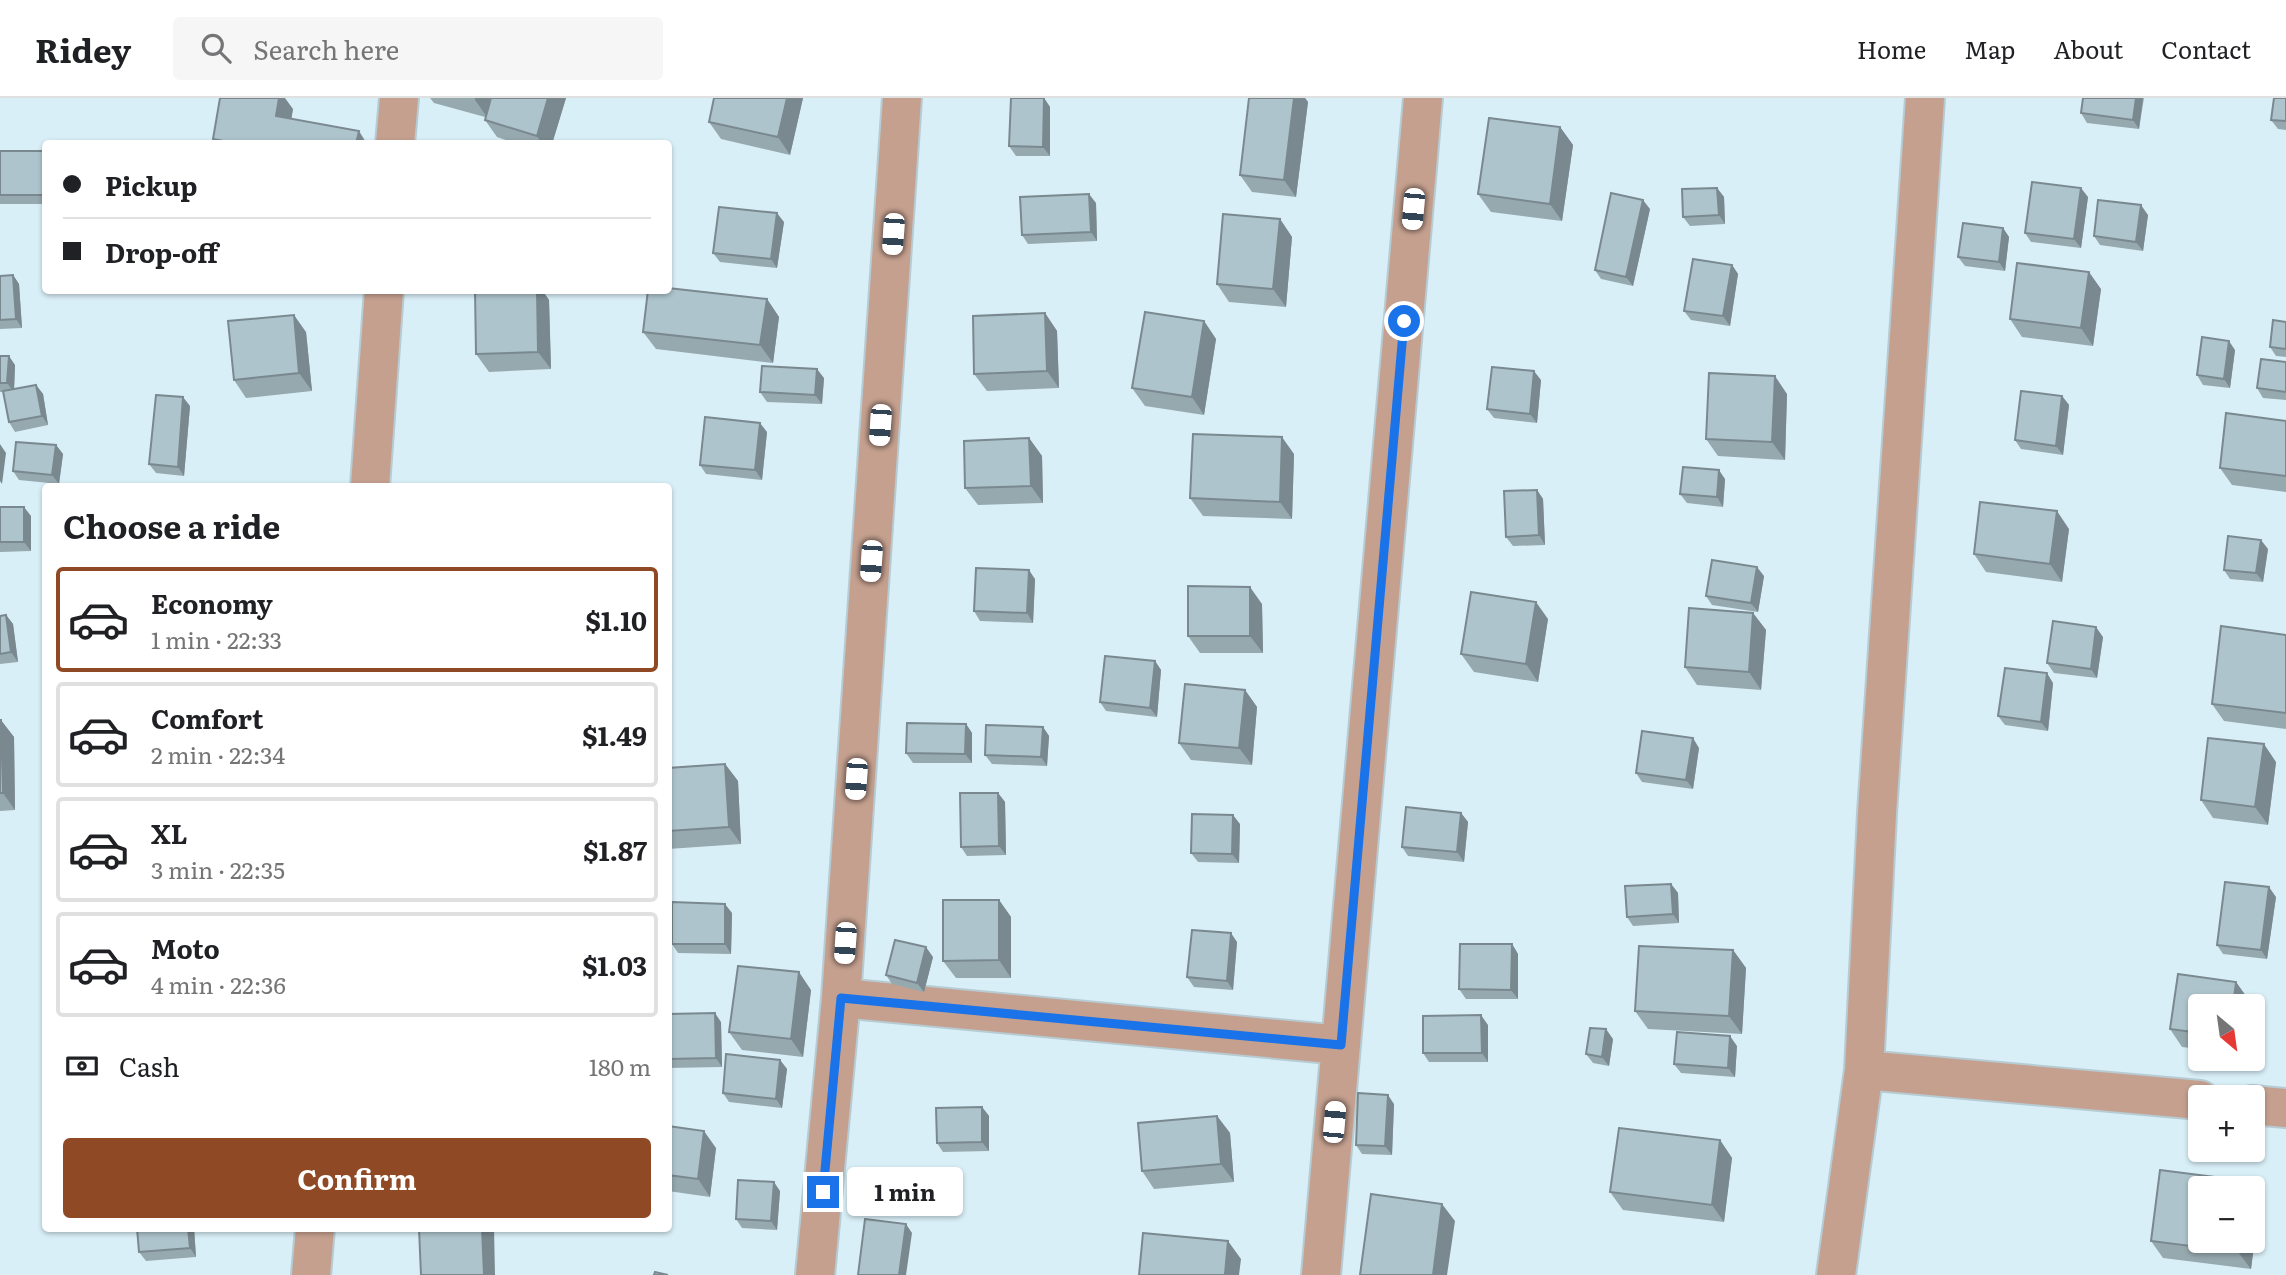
<!DOCTYPE html>
<html lang="en">
<head>
<meta charset="utf-8">
<style>
	body { margin:0; font-family:Literata,serif; background:#f6f6f6; color:#202124; height:100vh; display:flex; flex-direction:column; font-size:26px; white-space:nowrap }
	* { box-sizing:border-box; margin:0 }
	p { font-size:23px; color:#757577 }
	.icon { flex:none; width:38px; height:38px; fill:none; stroke:currentColor; stroke-width:2; stroke-linecap:round; stroke-linejoin:round }
	.map { position:relative; flex:1; overflow:hidden }
	.panel { position:absolute; left:42px; top:385px; width:630px; height:749px; display:flex; flex-direction:column; background:#fff; border-radius:7px; box-shadow:0 2px 5px #0004 }
	.panel>* { flex:none }
	.banner { position:absolute; left:42px; top:42px; width:630px; height:154px; border-radius:7px; box-shadow:0 2px 5px #0004; display:grid; align-content:center; height:154px; padding:0 21px; background:#fff }
	.needle { width:46px; rotate:151deg }
	.fabs { position:absolute; left:2188px; top:896px; display:grid; gap:14px }
	.fabs a { display:grid; place-items:center; width:77px; height:77px; border-radius:7px; background:#fff; box-shadow:0 2px 5px #0004; font-size:35px }
	.end { position:absolute; width:32px; height:32px; margin:-16px; border:9px solid #1a73e8; background:#fff; box-shadow:0 0 0 4px #fff }
	.from { border-radius:50% }
	.bubble { position:absolute; height:49px; border-radius:7px; background:#fff; box-shadow:0 2px 5px #0004; font-size:23px; font-weight:700; line-height:49px; text-align:center }
	.car { position:absolute; width:21px; height:42px; margin:-21px -10px; border-radius:9px; box-shadow:0 0 5px 2px #0007; background:linear-gradient(#fff 24%,#345 0 40%,#fff 0 76%,#345 0 86%,#fff 0) }
	.banner b { display:flex; align-items:center; gap:24px; height:66px; font-size:26px }
	.banner b+b { border-top:2px solid #e0e0e0 }
	.banner i { width:18px; height:18px; background:#202124 }
	ul { padding:0; list-style:none }
	li { display:flex; align-items:center; gap:21px; height:105px; margin:0 14px 10px; padding:0 7px; border:4px solid #e0e0e0; border-radius:7px }
	li div { flex:1 }
	li b { display:block; font-size:26px }
	li em { font-style:normal; font-weight:700 }
	li.selected { border-color:#904925 }
	li>.icon { width:63px; height:63px; stroke-width:1.5 }
	h2 { padding:0 21px; font-size:32px; line-height:84px }
	.pay { display:flex; align-items:center; gap:18px; height:77px; padding:0 21px; font-size:26px }
	.pay p { margin-inline-start:auto }
	.primary-button { display:flex; gap:14px; margin-top:auto; padding:14px 21px }
	.primary-button a { flex:1; height:80px; border-radius:7px; background:#904925; color:#fff; font-size:28px; font-weight:700; line-height:80px; text-align:center }
	header { display:flex; align-items:center; gap:42px; box-sizing:border-box; height:98px; padding:0 35px; background:#fff; border-bottom:2px solid #e0e0e0 }
	header strong { font-size:33px }
	nav { display:flex; gap:38px; margin-inline-start:auto; font-size:24px }
	.search { width:490px; height:63px; background:#f6f6f6; display:flex; align-items:center; gap:18px; box-sizing:border-box; padding:0 24px; border-radius:7px; color:#757577; font-size:26px }
	.map>svg:first-child { display:block }
	.lines { fill:none; stroke-linecap:round; stroke-linejoin:round }
	.minor-casing { stroke:#b7cbd3; stroke-width:42 }
	.minor { stroke:#c5a08f; stroke-width:38 }
	.wall { fill:#96a9af }
	.shaded-wall { fill:#7a898f }
	.building { fill:#aec4cc; stroke:#7a898f; stroke-width:2 }
	.route { stroke:#1a73e8; stroke-width:9 }
</style>
</head>
<body>
<header>
<strong>Ridey</strong>
<div class="search"><svg class="icon" aria-label="search" viewBox="0 0 24 24"><circle cx="10" cy="10" r="6"/><path d="M15 15l6 6"/></svg>Search here</div>
<nav><a>Home</a><a>Map</a><a>About</a><a>Contact</a></nav>
</header>
<div class="map">
<svg width="2286" height="1177" viewBox="0 0 2286 1177">
	<rect width="100%" height="100%" fill="#d9eff8"/>
	<g class="lines">
		<g class="minor-casing">
			<path id="minor" d="M395,46L399,0
				M370,388L384,192
				M841,900L1341,947
				M1864,972L2200,1002
				M2252,1007L2286,1010
				M311,1177L315,1130
				M815,1177L841,900L902,0
				M1321,1177L1423,0
				M1836,1177L1864,972L1877,715L1925,0"/>
		</g>
		<use href="#minor" class="minor"/>
	</g>
	<path class="wall" d="M430,0H566L552,46H517L497,39L485,22V19L434,5Z
		M714,0H803L790,57L721,41L709,24Z
		M1044,0L1050,9V58H1016L1009,48Z
		M1249,0H1305L1308,4L1296,99L1252,94L1240,77Z
		M2144,0L2139,31L2087,25L2081,15Z
		M2286,0V32L2278,31L2271,22Z
		M293,11L291,21L367,46H216L213,41Z
		M1560,29L1573,47L1562,123L1491,114L1478,96Z
		M0,53L46,55V106H0Z
		M1717,90L1724,99L1725,126L1690,128L1683,119Z
		M2088,99L2081,150L2031,144L2025,135Z
		M1096,105L1097,143L1028,146L1022,137Z
		M1650,111L1633,188L1601,181L1595,172Z
		M2148,117L2143,153L2100,147L2094,138Z
		M1280,121L1292,139L1286,209L1229,204L1217,186Z
		M784,124L777,170L720,164L713,155Z
		M2003,130L2009,139L2005,173L1965,168L1958,159Z
		M1732,167L1738,176L1730,228L1691,222L1684,213Z
		M13,177L19,186L22,230L0,231V178Z
		M2101,191L2093,248L2022,239L2010,221Z
		M475,192H542L549,202L551,271L489,274L476,256Z
		M767,201L779,219L773,265L656,251L643,234Z
		M1045,215L1057,233L1059,290L987,293L974,276Z
		M1204,223L1216,241L1204,317L1145,308L1132,290Z
		M2286,224V259L2276,258L2270,249Z
		M306,234L312,293L246,300L234,282Z
		M2235,252L2230,290L2203,287L2197,277Z
		M0,258L15,267L14,291L36,287L43,296L48,327L15,334L9,324L3,294H0Z
		M2286,264V302L2263,300L2257,290Z
		M824,280L822,306L767,304L760,294Z
		M1541,282L1537,325L1494,320L1487,311Z
		M1787,296L1785,362L1718,358L1706,341Z
		M2062,298L2069,307L2063,357L2021,351L2015,342Z
		M190,308L184,378L156,375L149,366Z
		M2286,323V394L2232,387L2220,370Z
		M767,334L762,382L706,376L700,367Z
		M1029,340L1042,358L1043,405L978,407L965,390Z
		M56,347L63,356L59,386L19,382L13,373Z
		M1294,356L1292,421L1203,418L1190,400Z
		M1725,381L1723,409L1687,405L1680,396Z
		M1537,392L1543,401L1545,447L1513,448L1506,439Z
		M0,409L31,418V453L0,454Z
		M2069,431L2062,484L1986,474L1974,456Z
		M2268,451L2263,484L2230,481L2224,472Z
		M1764,478L1758,514L1712,507L1706,498Z
		M1035,481L1033,525L980,523L974,513Z
		M1262,506L1263,555H1200L1188,538Z
		M1753,515L1766,532L1761,592L1697,587L1685,569Z
		M6,517L13,526L18,564L0,566V518Z
		M1548,521L1538,584L1474,574L1461,556Z
		M2286,537V631L2224,623L2212,606Z
		M2103,539L2097,580L2054,575L2047,565Z
		M1155,563L1161,572L1157,619L1106,613L1100,604Z
		M2053,585L2048,633L2005,627L1998,618Z
		M1245,592L1257,609L1252,667L1191,662L1179,645Z
		M0,622L14,639L15,712L0,713Z
		M966,626L972,635V665H913L906,655Z
		M1043,629L1049,638L1047,668L992,666L985,657Z
		M1699,650L1693,691L1642,684L1636,675Z
		M2276,664L2268,727L2213,720L2201,702Z
		M725,666L738,683L741,746L668,751V670Z
		M998,695L1005,704L1006,757L967,758L961,749Z
		M1461,715L1468,724L1464,764L1408,758L1402,749Z
		M1240,726L1239,765L1198,764L1191,755Z
		M1671,786L1678,795L1679,825L1633,828L1627,819Z
		M2276,799L2267,861L2223,856L2217,847Z
		M999,802L1011,819V880H956L943,863Z
		M732,815L731,856L678,855L672,846Z
		M1237,844L1233,892L1194,889L1187,879Z
		M1512,846L1518,856V901H1466L1459,891Z
		M1733,852L1746,870L1742,936L1648,931L1635,913Z
		M933,859L924,894L892,886L886,877Z
		M2178,876L2236,884L2248,901L2247,908H2200V951L2182,949L2170,931Z
		M811,892L803,959L742,952L729,934Z
		M668,916L721,924L722,969L668,970Z
		M1488,927V964H1429L1423,955Z
		M1613,941L1609,968L1593,965L1586,956Z
		M1737,948L1735,979L1681,975L1674,966Z
		M780,962L787,971L782,1010L729,1004L723,995Z
		M1394,1006L1392,1057L1362,1056L1356,1047Z
		M982,1009L989,1018V1053L943,1054L937,1045Z
		M1217,1018L1230,1035L1234,1084L1154,1091L1142,1073Z
		M668,1028L716,1050L710,1099L668,1093Z
		M1720,1042L1732,1060L1724,1124L1623,1112L1610,1094Z
		M780,1093L777,1132L742,1130L736,1121Z
		M2260,1101L2251,1171L2163,1160L2151,1143Z
		M194,1130L196,1159L146,1163L139,1154Z"/>
	<path class="shaded-wall" d="M279,0H285L293,11L289,36L276,18Z
		M475,0H492L487,19L475,2Z
		M548,0H566L552,46H542L537,38Z
		M787,0H803L790,57L778,39Z
		M1044,0L1050,9V58L1043,49Z
		M1294,0H1305L1308,4L1296,99L1284,82Z
		M2136,0H2143L2139,31L2133,22Z
		M1560,29L1573,47L1562,123L1550,106Z
		M359,33L367,46H356Z
		M44,53L46,55V100L44,97Z
		M1717,90L1724,99L1725,126L1719,117Z
		M2081,90L2088,99L2081,150L2074,141Z
		M1089,96L1096,105L1097,143L1091,134Z
		M1643,102L1650,111L1633,188L1626,179Z
		M2141,107L2148,117L2143,153L2136,144Z
		M777,115L784,124L777,170L771,161Z
		M1280,121L1292,139L1286,209L1273,191Z
		M2003,130L2009,139L2005,173L1999,164Z
		M1732,167L1738,176L1730,228L1723,218Z
		M2089,174L2101,191L2093,248L2081,230Z
		M13,177L19,186L22,230L16,221Z
		M537,192H542L549,202L551,271L538,254Z
		M767,201L779,219L773,265L760,247Z
		M1045,215L1057,233L1059,290L1047,273Z
		M294,217L306,234L312,293L299,275Z
		M1204,223L1216,241L1204,317L1192,299Z
		M2229,243L2235,252L2230,290L2224,281Z
		M9,258L15,267L14,294L7,285Z
		M817,271L824,280L822,306L815,297Z
		M1534,273L1541,282L1537,325L1530,316Z
		M1775,278L1787,296L1785,362L1772,344Z
		M36,287L43,296L48,327L42,318Z
		M2062,298L2069,307L2063,357L2056,348Z
		M183,299L190,308L184,378L178,369Z
		M760,325L767,334L762,382L755,372Z
		M1282,339L1294,356L1292,421L1280,404Z
		M1029,340L1042,358L1043,405L1031,388Z
		M0,346L6,355L2,386L0,383Z
		M56,347L63,356L59,386L52,377Z
		M1719,372L1725,381L1723,409L1717,399Z
		M1537,392L1543,401L1545,447L1539,437Z
		M24,409L31,418V453L24,444Z
		M2057,413L2069,431L2062,484L2050,466Z
		M2261,442L2268,451L2263,484L2256,475Z
		M1757,469L1764,478L1758,514L1751,505Z
		M1029,472L1035,481L1033,525L1027,515Z
		M1250,489L1262,506L1263,555L1250,538Z
		M1536,504L1548,521L1538,584L1526,566Z
		M1753,515L1766,532L1761,592L1749,574Z
		M6,517L13,526L18,564L11,554Z
		M2096,529L2103,539L2097,580L2091,571Z
		M1155,563L1161,572L1157,619L1150,610Z
		M2047,575L2053,585L2048,633L2041,624Z
		M1245,592L1257,609L1252,667L1239,650Z
		M1,622L14,639L15,712L3,695Z
		M966,626L972,635V665L965,656Z
		M1043,629L1049,638L1047,668L1041,659Z
		M1693,640L1699,650L1693,691L1686,682Z
		M2264,646L2276,664L2268,727L2255,709Z
		M725,666L738,683L741,746L729,729Z
		M998,695L1005,704L1006,757L999,748Z
		M1461,715L1468,724L1464,764L1457,754Z
		M1233,717L1240,726L1239,765L1232,756Z
		M1671,786L1678,795L1679,825L1673,816Z
		M2269,789L2276,799L2267,861L2261,852Z
		M999,802L1011,819V880L999,862Z
		M725,806L732,815L731,856L725,846Z
		M1231,835L1237,844L1233,892L1227,883Z
		M1512,846L1518,856V901L1511,892Z
		M926,849L933,859L924,894L917,885Z
		M1733,852L1746,870L1742,936L1729,918Z
		M799,874L811,892L803,959L791,941Z
		M2236,884L2248,901L2247,908H2233Z
		M715,915L721,924L722,969L716,960Z
		M1481,917L1488,927V964L1482,955Z
		M1606,931L1613,941L1609,968L1602,959Z
		M1730,938L1737,948L1735,979L1728,970Z
		M780,962L787,971L782,1010L776,1001Z
		M1388,997L1394,1006L1392,1057L1385,1048Z
		M982,1009L989,1018V1053L982,1044Z
		M1217,1018L1230,1035L1234,1084L1221,1066Z
		M704,1033L716,1050L710,1099L698,1081Z
		M1720,1042L1732,1060L1724,1124L1712,1107Z
		M2247,1083L2260,1101L2251,1171L2238,1154L2240,1143H2252V1090H2246Z
		M774,1084L780,1093L777,1132L771,1123Z
		M1442,1106L1455,1123L1447,1177H1433Z
		M906,1126L912,1135L906,1177H899Z
		M188,1130H194L196,1159L190,1150Z
		M482,1130H494L495,1177H484Z
		M1228,1143L1241,1161L1239,1177H1225Z"/>
	<path class="building" d="M220,0H279L276,18L359,33L356,46H239L213,41Z
		M491,0H548L537,38L485,22Z
		M714,0H787L778,39L709,24Z
		M1011,0H1044L1043,49L1009,48Z
		M1249,0H1294L1284,82L1240,77Z
		M2083,0H2136L2133,22L2081,15Z
		M2274,0H2286V23L2271,22Z
		M1489,20L1560,29L1550,106L1478,96Z
		M0,53H44V97H0Z
		M2032,84L2081,90L2074,141L2025,135Z
		M1717,90L1719,117L1683,119L1682,91Z
		M1611,95L1643,102L1626,179L1595,172Z
		M1089,96L1091,134L1022,137L1020,99Z
		M2098,102L2141,107L2136,144L2094,138Z
		M719,109L777,115L771,161L713,155Z
		M1223,116L1280,121L1273,191L1217,186Z
		M1963,125L2003,130L1999,164L1958,159Z
		M1693,161L1732,167L1723,218L1684,213Z
		M2017,165L2089,174L2081,230L2010,221Z
		M13,177L16,221L0,222V178Z
		M668,190L767,201L760,247L643,234L648,192H668Z
		M475,192H537L538,254L476,256Z
		M1145,214L1204,223L1192,299L1132,290Z
		M1045,215L1047,273L974,276L973,218Z
		M294,217L299,275L234,282L228,223Z
		M2273,222L2286,224V251L2270,249Z
		M2202,239L2229,243L2224,281L2197,277Z
		M0,258H9L7,285H0Z
		M2261,261L2286,264V294L2257,290Z
		M762,268L817,271L815,297L760,294Z
		M1492,269L1534,273L1530,316L1487,311Z
		M1709,275L1775,278L1772,344L1706,341Z
		M36,287L42,318L9,324L3,293Z
		M2021,293L2062,298L2056,348L2015,342Z
		M156,297L183,299L178,369L149,366Z
		M2226,315L2286,323V378L2220,370Z
		M705,319L760,325L755,372L700,367Z
		M1193,336L1282,339L1280,404L1190,400Z
		M1029,340L1031,388L965,390L964,343Z
		M16,344L56,347L52,377L13,373Z
		M1683,369L1719,372L1717,399L1680,396Z
		M1537,392L1539,437L1506,439L1504,393Z
		M1980,404L2057,413L2050,466L1974,456Z
		M0,409H24V444H0Z
		M2228,438L2261,442L2256,475L2224,472Z
		M1712,462L1757,469L1751,505L1706,498Z
		M976,470L1029,472L1027,515L974,513Z
		M1188,488L1250,489V538H1188Z
		M1471,494L1536,504L1526,566L1461,556Z
		M1689,510L1753,515L1749,574L1685,569Z
		M6,517L11,554L0,556V518Z
		M2053,523L2096,529L2091,571L2047,565Z
		M2221,528L2286,537V615L2212,606Z
		M1105,558L1155,563L1150,610L1100,604Z
		M2005,570L2047,575L2041,624L1998,618Z
		M1185,586L1245,592L1239,650L1179,645Z
		M0,622H1L3,695H0Z
		M907,625L966,626L965,656L906,655Z
		M986,627L1043,629L1041,659L985,657Z
		M1642,633L1693,640L1686,682L1636,675Z
		M2208,640L2264,646L2255,709L2201,702Z
		M725,666L729,729L668,733V670Z
		M960,695H998L999,748L961,749Z
		M1406,709L1461,715L1457,754L1402,749Z
		M1192,716L1233,717L1232,756L1191,755Z
		M2225,784L2269,789L2261,852L2217,847Z
		M1671,786L1673,816L1627,819L1625,788Z
		M943,802H999V862L943,863Z
		M672,804L725,806V846H672Z
		M1192,832L1231,835L1227,883L1187,879Z
		M895,842L926,849L917,885L886,877Z
		M1460,846H1512L1511,892L1459,891Z
		M1639,848L1733,852L1729,918L1635,913Z
		M738,868L799,874L791,941L729,934Z
		M2178,876L2236,884L2233,908H2200V935L2170,931Z
		M715,915L716,960L668,961V916Z
		M1481,917L1482,955H1423V918Z
		M1590,930L1606,931L1602,959L1586,956Z
		M1677,934L1730,938L1728,970L1674,966Z
		M726,956L780,962L776,1001L723,995Z
		M1358,995L1388,997L1385,1048L1356,1047Z
		M982,1009V1044L937,1045L936,1010Z
		M1217,1018L1221,1066L1142,1073L1138,1025Z
		M668,1028L704,1033L698,1081L668,1077Z
		M1619,1030L1720,1042L1712,1107L1610,1094Z
		M2160,1072L2247,1083L2246,1090H2200V1143H2240L2238,1154L2151,1143Z
		M738,1082L774,1084L771,1123L736,1121Z
		M1371,1096L1442,1106L1433,1177H1360Z
		M865,1121L906,1126L899,1177H858Z
		M137,1130H188L190,1150L139,1154Z
		M419,1130H482L484,1177H421Z
		M1143,1135L1228,1143L1225,1176L1233,1177H1139Z
		M655,1174L668,1177H654Z"/>
	<g class="lines">
		<path class="route" d="M823,1094L841,900L1341,947L1404,223"/>
	</g>
</svg>
<div class="fabs">
<a><svg class="needle" viewBox="-14 -14 28 28"><path d="M0-13l5 13h-10z" fill="#e53935"/><path d="M0 13l5-13h-10z" fill="#757577"/></svg></a>
<a>+</a>
<a>−</a>
</div>
<i class="end from" style="left:1404px;top:223px"></i>
<i class="end" style="left:823px;top:1094px"></i>
<div class="bubble" style="left:847px;top:1069px;width:116px">1 min</div>
<i class="car" style="left:1413px;top:111px;rotate:185deg"></i>
<i class="car" style="left:893px;top:136px;rotate:184deg"></i>
<i class="car" style="left:880px;top:327px;rotate:184deg"></i>
<i class="car" style="left:871px;top:463px;rotate:184deg"></i>
<i class="car" style="left:856px;top:681px;rotate:184deg"></i>
<i class="car" style="left:845px;top:845px;rotate:184deg"></i>
<i class="car" style="left:1334px;top:1024px;rotate:5deg"></i>
<div class="banner">
<b><i class="from"></i>Pickup</b>
<b><i></i>Drop-off</b>
</div>
<section class="panel">
<h2>Choose a ride</h2>
<ul>
<li class="selected"><svg class="icon" aria-label="car" viewBox="0 0 24 24"><path d="M5 17H2v-5l4-1 3-4h7l3 4 3 1v5h-3M9 17h6M6 11h13"/><circle cx="7" cy="17" r="2"/><circle cx="17" cy="17" r="2"/></svg><div><b>Economy</b><p>1 min · 22:33</p></div><em>$1.10</em></li>
<li><svg class="icon" aria-label="car" viewBox="0 0 24 24"><path d="M5 17H2v-5l4-1 3-4h7l3 4 3 1v5h-3M9 17h6M6 11h13"/><circle cx="7" cy="17" r="2"/><circle cx="17" cy="17" r="2"/></svg><div><b>Comfort</b><p>2 min · 22:34</p></div><em>$1.49</em></li>
<li><svg class="icon" aria-label="car" viewBox="0 0 24 24"><path d="M5 17H2v-5l4-1 3-4h7l3 4 3 1v5h-3M9 17h6M6 11h13"/><circle cx="7" cy="17" r="2"/><circle cx="17" cy="17" r="2"/></svg><div><b>XL</b><p>3 min · 22:35</p></div><em>$1.87</em></li>
<li><svg class="icon" aria-label="car" viewBox="0 0 24 24"><path d="M5 17H2v-5l4-1 3-4h7l3 4 3 1v5h-3M9 17h6M6 11h13"/><circle cx="7" cy="17" r="2"/><circle cx="17" cy="17" r="2"/></svg><div><b>Moto</b><p>4 min · 22:36</p></div><em>$1.03</em></li>
</ul>
<div class="pay"><svg class="icon" aria-label="cash" viewBox="0 0 24 24"><path d="M3 7h18v10H3z"/><circle cx="12" cy="12" r="2"/></svg>Cash<p>180 m</p></div>
<div class="primary-button"><a>Confirm</a></div>
</section>
</div>
</body>
</html>
